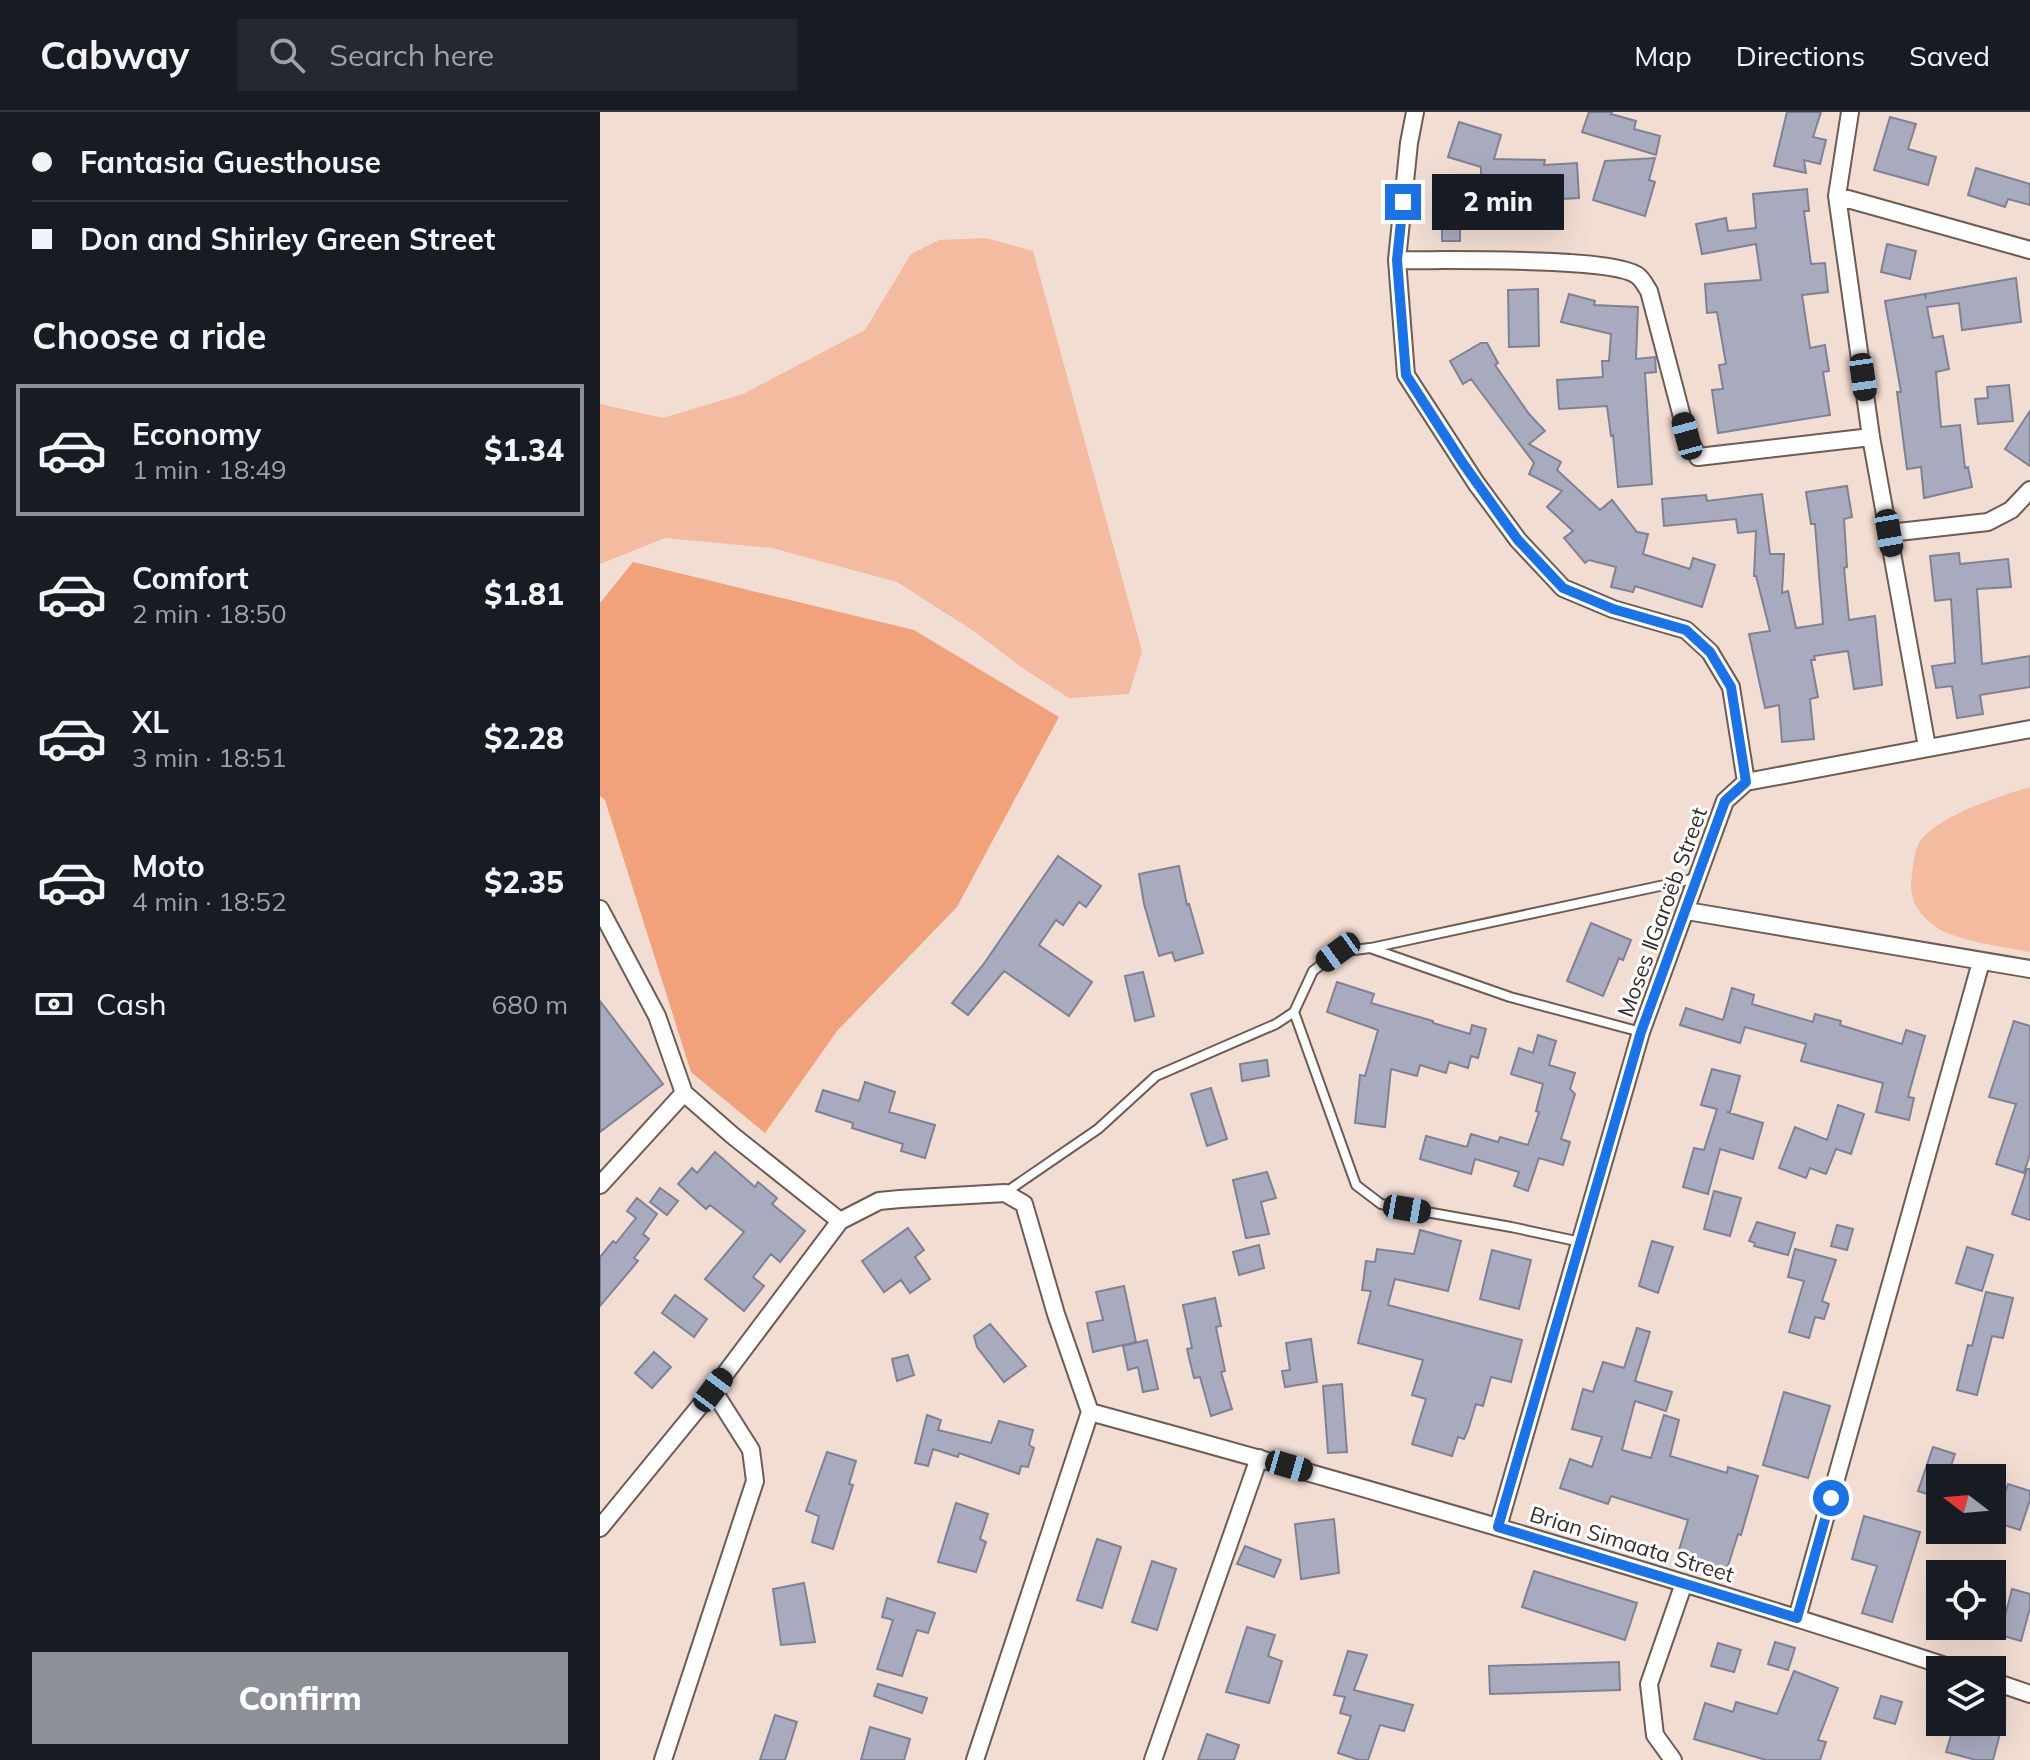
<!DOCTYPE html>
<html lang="en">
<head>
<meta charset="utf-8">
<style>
	body { margin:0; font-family:Mulish,sans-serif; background:#242831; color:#f1f3f6; height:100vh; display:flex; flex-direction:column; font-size:30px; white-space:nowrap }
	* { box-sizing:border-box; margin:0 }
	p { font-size:26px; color:#9ea1a6 }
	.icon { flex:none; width:44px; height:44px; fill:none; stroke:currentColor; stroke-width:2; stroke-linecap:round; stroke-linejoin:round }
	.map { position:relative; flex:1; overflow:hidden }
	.panel { display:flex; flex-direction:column; background:#171b24; width:600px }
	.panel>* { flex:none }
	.banner { display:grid; align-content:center; height:176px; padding:0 32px; background:#171b24 }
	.needle { width:52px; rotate:286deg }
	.controls { position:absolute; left:1326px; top:1352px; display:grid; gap:16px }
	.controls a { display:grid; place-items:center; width:80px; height:80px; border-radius:0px; background:#171b24; box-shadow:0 8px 32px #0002; font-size:40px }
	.end { position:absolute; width:36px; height:36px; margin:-18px; border:10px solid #1a73e8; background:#fff; box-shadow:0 0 0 4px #fff }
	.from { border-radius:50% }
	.bubble { position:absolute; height:56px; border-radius:0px; background:#171b24; box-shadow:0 8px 32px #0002; font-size:26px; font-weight:800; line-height:56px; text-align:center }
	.car { position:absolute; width:24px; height:48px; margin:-24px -12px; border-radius:10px; box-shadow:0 0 6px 2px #0007; background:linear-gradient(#222 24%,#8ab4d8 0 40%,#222 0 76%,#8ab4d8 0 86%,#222 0) }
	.banner b { display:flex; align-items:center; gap:28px; height:76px; font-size:30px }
	.banner b+b { border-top:2px solid #363941 }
	.banner i { width:20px; height:20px; background:#f1f3f6 }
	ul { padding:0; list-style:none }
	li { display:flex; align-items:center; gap:24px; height:132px; margin:0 16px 12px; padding:0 16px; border:4px solid transparent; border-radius:0px }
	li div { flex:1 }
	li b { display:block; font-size:30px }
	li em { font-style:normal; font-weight:800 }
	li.on { border-color:#8c9099 }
	li>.icon { width:72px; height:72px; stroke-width:1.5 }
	h2 { padding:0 32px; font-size:36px; line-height:96px }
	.pay { display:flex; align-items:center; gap:20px; height:88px; padding:0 32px; font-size:30px }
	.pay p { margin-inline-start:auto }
	.action { display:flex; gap:16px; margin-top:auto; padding:16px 32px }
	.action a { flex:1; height:92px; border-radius:0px; background:#8c9099; color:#fff; font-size:32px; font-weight:800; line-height:92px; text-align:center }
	header { display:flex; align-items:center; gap:48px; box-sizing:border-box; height:112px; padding:0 40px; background:#171b24; border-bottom:2px solid #363941 }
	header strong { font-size:38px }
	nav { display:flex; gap:44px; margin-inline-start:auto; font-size:28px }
	.search { width:560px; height:72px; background:#242831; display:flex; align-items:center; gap:20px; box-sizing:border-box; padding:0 28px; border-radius:0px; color:#9ea1a6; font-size:30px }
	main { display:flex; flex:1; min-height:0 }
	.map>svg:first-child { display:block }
	.green { fill:#f1a27b }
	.water { fill:#f3bba0 }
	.building { fill:#a8abbe; stroke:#7f8194; stroke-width:2 }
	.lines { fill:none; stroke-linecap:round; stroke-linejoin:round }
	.service-casing { stroke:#6e5c53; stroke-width:12 }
	.minor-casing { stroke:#6e5c53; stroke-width:20 }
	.service { stroke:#fff; stroke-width:8 }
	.minor { stroke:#fff; stroke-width:16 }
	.route { stroke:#1a73e8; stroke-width:10 }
	.labels { text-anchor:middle; stroke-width:6; stroke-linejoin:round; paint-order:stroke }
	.street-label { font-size:22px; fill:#372f2b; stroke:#fff }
</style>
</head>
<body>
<header>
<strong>Cabway</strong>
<div class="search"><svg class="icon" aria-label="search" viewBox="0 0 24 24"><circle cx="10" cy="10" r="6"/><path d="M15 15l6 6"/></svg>Search here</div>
<nav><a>Map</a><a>Directions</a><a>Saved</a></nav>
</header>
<main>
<section class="panel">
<div class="banner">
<b><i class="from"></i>Fantasia Guesthouse</b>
<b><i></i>Don and Shirley Green Street</b>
</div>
<h2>Choose a ride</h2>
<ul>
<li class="on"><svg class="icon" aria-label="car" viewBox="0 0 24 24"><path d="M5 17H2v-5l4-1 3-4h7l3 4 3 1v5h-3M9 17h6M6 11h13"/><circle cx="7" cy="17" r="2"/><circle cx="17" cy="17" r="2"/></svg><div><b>Economy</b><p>1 min · 18:49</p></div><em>$1.34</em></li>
<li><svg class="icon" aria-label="car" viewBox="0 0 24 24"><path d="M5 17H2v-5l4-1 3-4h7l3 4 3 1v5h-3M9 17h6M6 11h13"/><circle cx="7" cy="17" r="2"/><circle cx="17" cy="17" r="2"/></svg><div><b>Comfort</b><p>2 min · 18:50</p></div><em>$1.81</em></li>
<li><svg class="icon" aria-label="car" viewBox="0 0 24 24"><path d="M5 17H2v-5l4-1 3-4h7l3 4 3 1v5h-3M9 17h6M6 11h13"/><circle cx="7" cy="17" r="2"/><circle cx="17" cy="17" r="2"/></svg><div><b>XL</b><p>3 min · 18:51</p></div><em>$2.28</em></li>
<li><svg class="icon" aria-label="car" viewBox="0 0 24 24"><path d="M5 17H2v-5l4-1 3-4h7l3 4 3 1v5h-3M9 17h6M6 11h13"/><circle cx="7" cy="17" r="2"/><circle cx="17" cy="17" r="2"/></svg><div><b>Moto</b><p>4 min · 18:52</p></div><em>$2.35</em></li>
</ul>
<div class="pay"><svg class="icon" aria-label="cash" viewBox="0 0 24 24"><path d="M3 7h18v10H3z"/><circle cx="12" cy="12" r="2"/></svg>Cash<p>680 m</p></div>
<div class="action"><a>Confirm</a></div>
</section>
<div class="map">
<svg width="1430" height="1648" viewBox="0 0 1430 1648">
	<rect width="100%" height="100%" fill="#f2ddd2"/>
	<path class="green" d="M33,450L314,518L459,605L357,795L237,919L165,1021L91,960L5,688L0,684V491Z"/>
	<path class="water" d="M386,126L433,139L542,539L529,582L469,586L424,557L375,520L297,470L172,436L65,426L0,452V292L63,306L143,282L265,218L311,142L339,128Z
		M1430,675V840C1408,836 1353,828 1336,815C1317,801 1308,787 1312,763C1313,755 1314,741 1318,733C1333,705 1400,684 1430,675Z"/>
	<path class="building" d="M989,0H1012L1011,2L1036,9L1034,17L1060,24L1056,43L982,20Z
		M1187,0H1221L1213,25L1226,28L1220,52L1204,48L1206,61L1174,54Z
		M1290,5L1316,12L1308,37L1336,45L1328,73L1274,58Z
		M859,10L901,23L894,47L945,48L944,53L977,51L979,86L943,88V115L916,114V99H881V55L848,45Z
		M1055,46L1049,68L1055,70L1045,104L993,88L1005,49Z
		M1376,56L1430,72V93L1408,87L1405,95L1368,83Z
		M1207,77L1209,99H1204L1211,152L1225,151L1228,180L1202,183L1210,236L1225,233L1229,259L1223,260L1230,303L1118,321L1112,278L1123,277L1119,253L1126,252L1117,200L1107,201L1105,172L1161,168L1156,132L1102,142L1096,112L1126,106L1128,119L1156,116L1153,82Z
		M860,88V129H842V89Z
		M1287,132L1316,139L1310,167L1281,160Z
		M1416,166L1421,210L1362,218L1359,191L1327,195L1333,226L1343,224L1349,257L1336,260L1341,315L1360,313L1365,356L1368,355L1372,375L1324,386L1321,355L1307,357L1297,280H1301L1285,189L1325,182L1326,187L1325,182Z
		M938,177L939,234L909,235L908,178Z
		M969,182L995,189L994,193L1038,195L1036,247L1055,245L1056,260L1045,261L1052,372L1018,375L1013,323L1011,324L1007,294L959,297L957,268L1003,265L1002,249H1009L1011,222L961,210Z
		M881,231H887L898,251L895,253L929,302L945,319L929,332L961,350L957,358L1000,398L1012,388L1037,420L1048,422L1043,442L1090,457L1093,446L1115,453L1102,495L1035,474L1033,480L1011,475L1016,455L989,448L985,451L964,426L973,419L947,395L962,379L929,362L934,351L871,267L863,272L850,249Z
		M1409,273L1413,309L1378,312L1375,287L1388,286L1387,275Z
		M1430,299V354L1405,337Z
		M1247,374L1252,405L1244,407L1247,455L1244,456L1249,508L1275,504L1282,573L1254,577L1248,539L1214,544L1215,548H1211L1218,585L1210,587L1214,627L1182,630L1179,593L1165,596L1149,522L1170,519L1156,464H1154L1156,419L1138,421L1136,407L1064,414L1062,387L1106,383L1107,389L1162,382L1170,442H1184L1182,481L1188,479L1196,516L1223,512L1215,412H1211L1206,380Z
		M1359,441L1360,452L1408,447L1411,475L1377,477L1382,552L1430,544V575L1380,583L1383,602L1357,606L1352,574L1336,576L1332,554L1355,551L1351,487L1335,489L1330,444Z
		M458,744L501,774L486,795L479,790L463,813L456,808L439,833L492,870L469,904L404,859L368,903L352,891L383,853Z
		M579,754L587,793L589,792L603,841L575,849L572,840L559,844L544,792L539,762Z
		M991,811L1031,828L1023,848L1019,846L1003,884L967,869Z
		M543,860L554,904L535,909L525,864Z
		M737,870L774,882L771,891L833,909V911L870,922L872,913L886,917L878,946L871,944L868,956L849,950L846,961L820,953L817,964L791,957L785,1015L755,1011L760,963L765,964L778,918L727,900Z
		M1132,876L1154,883L1152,892L1213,910L1215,902L1241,909L1240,913L1302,932L1306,918L1325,924L1308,985L1314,986L1309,1008L1276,1000L1283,971L1201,949L1206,932L1145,915L1140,931L1080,913L1086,896L1123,908Z
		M0,889L63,972L0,1020Z
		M1414,909L1430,914V1042L1424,1061L1396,1052L1416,992L1389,985Z
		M938,923L956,929L949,953L975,961L970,977L975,982L961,1027L970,1030L963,1053L939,1046L928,1079L914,1074L919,1060L875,1047L871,1062L820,1047L826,1024L867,1035L871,1022L898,1030L900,1025L928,1033L939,1000L936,999L943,972L911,962L919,936L933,941Z
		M667,948L669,964L642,969L640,952Z
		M1112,957L1140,964L1130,1000H1127L1163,1011L1153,1047L1120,1037L1108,1082L1083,1075L1094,1036L1104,1038L1117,997L1101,993Z
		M265,970L295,980L289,1000L335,1013L325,1046L301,1039L303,1032L252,1016L253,1011L216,999L223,978L259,989Z
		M611,976L627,1027L607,1034L591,982Z
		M1238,993L1264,1002L1251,1042L1236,1037L1226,1062L1210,1056L1206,1066L1179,1056L1195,1015L1227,1028Z
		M115,1040L155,1075L158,1070L177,1086L172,1092L205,1119L180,1150L171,1142L153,1165L164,1174L144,1199L105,1167L144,1120L110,1093L106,1097L78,1072L92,1056L97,1061Z
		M1427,1057H1430V1108L1412,1102Z
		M667,1060L676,1086L661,1090L669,1122L646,1126L633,1068Z
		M60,1076L78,1089L67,1103L50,1090Z
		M1114,1079L1141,1086L1130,1124L1104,1117Z
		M37,1086L57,1102L43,1122L49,1127L34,1146L38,1149L0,1194V1145L13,1129L16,1131L36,1106L27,1099Z
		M1157,1110L1195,1121L1188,1143L1154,1134L1155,1131L1149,1129Z
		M1237,1113L1253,1117L1247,1138L1231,1134Z
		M308,1116L324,1138L315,1145L330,1167L310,1181L301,1168L284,1180L262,1149Z
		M820,1118L861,1129L848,1179L795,1167L788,1193L922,1228L911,1270L891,1265L883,1294L876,1292L868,1318L864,1327L858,1325L852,1344L812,1332L826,1287L812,1283L823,1248L758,1231L771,1179L762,1178L766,1149L775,1150L777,1137L814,1142Z
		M1052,1129L1073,1135L1058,1181L1039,1174Z
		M659,1133L664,1156L639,1163L633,1140Z
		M1367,1135L1393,1143L1382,1179L1356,1171Z
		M1195,1137L1236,1148L1222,1189L1229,1192L1224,1207L1215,1205L1209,1226L1189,1220L1204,1169L1188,1165Z
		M892,1138L931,1148L919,1197L880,1187Z
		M524,1174L536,1230L493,1240L487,1211L503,1208L496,1180Z
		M1386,1180L1413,1186L1403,1226L1392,1224L1377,1283L1357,1278L1368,1233L1372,1234Z
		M75,1183L107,1207L94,1225L62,1201Z
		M615,1186L621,1214L616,1215L625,1259L621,1260L632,1297L611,1304L600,1265L594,1266L587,1237L592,1236L583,1193Z
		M390,1212L426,1254L404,1270L377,1235L374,1224Z
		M1037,1216L1050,1220L1035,1269L1072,1280L1066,1299L1035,1289L1022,1338L1051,1346L1064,1303L1079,1308L1070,1344L1127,1361L1128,1355L1158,1364L1141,1423L1138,1422L1126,1460L1077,1445L1088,1408L1011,1384L1008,1392L960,1376L970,1347L992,1355L1002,1325L972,1317L983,1277L993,1280L1003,1250L1024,1256Z
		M711,1227L717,1270L685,1275L682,1259L690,1258L686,1231Z
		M547,1228L558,1277L543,1280L538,1255L528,1258L523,1234Z
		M54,1240L71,1255L52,1276L35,1261Z
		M308,1243L314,1263L297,1269L292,1247Z
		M742,1272L747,1340L728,1341L723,1274Z
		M1184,1280L1230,1294L1208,1366L1163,1353Z
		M327,1303L341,1308L338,1318L391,1331L399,1309L433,1318L429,1333L434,1336L428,1355L421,1354L419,1362L359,1341L358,1345L333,1337L328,1354L315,1351Z
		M1333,1335L1355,1342L1347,1366H1340L1336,1385L1318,1379Z
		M227,1340L256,1349L249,1372L253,1373L233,1437L212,1430L219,1404L206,1399Z
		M1408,1372L1430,1379V1388L1420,1418L1395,1410Z
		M356,1391L388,1402L380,1427L386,1430L376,1460L338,1450Z
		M1264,1404L1320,1420L1292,1510L1262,1501L1277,1454L1252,1447Z
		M734,1407L739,1461L701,1467L695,1412Z
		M497,1427L521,1435L502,1496L477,1488Z
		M645,1434L681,1448L674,1465L637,1452Z
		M552,1449L576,1457L557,1518L532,1510Z
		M934,1459L1037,1491L1025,1528L922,1495Z
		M204,1471L215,1530L181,1533L173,1477Z
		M1412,1477L1430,1482V1496L1421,1529L1400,1523Z
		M287,1486L335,1501L328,1521L317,1518L302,1564L277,1557L293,1508L282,1505Z
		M647,1515L675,1523L668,1544L682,1549L669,1591L626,1580Z
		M1175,1530L1195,1536L1188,1558L1168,1552Z
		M1118,1531L1141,1538L1134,1560L1111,1554Z
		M748,1539L767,1543L754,1578L813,1593L804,1619L780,1613L768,1648H759L738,1641L751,1604L740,1601L745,1585L734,1583Z
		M1019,1550L1020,1578L890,1582L889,1554Z
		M1194,1559L1238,1576L1218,1628L1226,1630L1220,1648H1166L1094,1627L1105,1591L1133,1600L1136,1590L1177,1602Z
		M278,1572L327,1586L322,1601L274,1584Z
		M1281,1584L1302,1590L1295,1612L1274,1606Z
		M175,1603L197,1610L185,1648H160Z
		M1355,1610H1386L1402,1614L1393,1648H1376L1346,1640Z
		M270,1615L310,1627L304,1648H261Z
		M607,1622L639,1633L634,1648H598Z"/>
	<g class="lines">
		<g class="service-casing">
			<path id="service" d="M771,836L1097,766
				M694,900L756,1073L781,1092L911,1115L981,1130
				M406,1080L498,1017L556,964L676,912L694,900L713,859L738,840L770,836L910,885L1041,920"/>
		</g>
		<g class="minor-casing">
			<path id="minor" d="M815,0L809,31L797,148L806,263L876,371L918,428L963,476L1013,497L1086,518L1110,540L1131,575L1146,670
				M1250,0L1237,84L1271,325L1327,635
				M1237,84L1430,138
				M797,148C837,149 1014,144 1038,164C1043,168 1046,175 1049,179L1087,324L1098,345L1271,325
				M1289,421L1388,410L1411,398L1430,378
				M0,797L57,904L84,981L132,1023L240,1109
				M1087,799L1430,857
				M0,1073L84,981
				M898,1415L1041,920L1125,689L1146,670L1430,617
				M0,1416L113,1278L240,1109L279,1089L300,1087L405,1081L424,1092L456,1202L490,1300
				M1197,1506L1381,850
				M1392,1569L1430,1582
				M63,1648L155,1369L151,1338L113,1278
				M375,1648L490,1300C781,1379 1071,1464 1358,1558
				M553,1648L659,1346
				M1073,1648L1055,1623L1049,1572L1084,1471"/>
		</g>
		<use href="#service" class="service"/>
		<use href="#minor" class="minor"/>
	</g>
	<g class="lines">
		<path class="route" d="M803,90L797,148L806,263L862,350L904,409L918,428L963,476L1013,497L1086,518L1110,540L1131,575L1146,670L1125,689L1041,920L898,1415L1197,1506L1231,1386"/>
	</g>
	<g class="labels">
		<g class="street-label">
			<text transform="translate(1062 800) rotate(-70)" y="8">Moses ǁGaroëb Street</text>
			<text transform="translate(1032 1432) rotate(17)" y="8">Brian Simaata Street</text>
		</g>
	</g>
</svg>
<div class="controls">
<a><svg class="needle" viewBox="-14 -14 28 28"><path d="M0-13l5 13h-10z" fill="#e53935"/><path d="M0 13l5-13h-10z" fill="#9ea1a6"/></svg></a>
<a><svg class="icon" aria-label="locate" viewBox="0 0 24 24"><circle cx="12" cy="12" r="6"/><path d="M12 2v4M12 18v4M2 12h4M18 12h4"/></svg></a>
<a><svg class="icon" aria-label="layers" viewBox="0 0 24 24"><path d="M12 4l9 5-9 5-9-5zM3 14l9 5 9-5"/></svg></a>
</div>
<i class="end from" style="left:1231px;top:1386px"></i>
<i class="end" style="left:803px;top:90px"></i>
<div class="bubble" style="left:832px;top:62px;width:132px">2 min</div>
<i class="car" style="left:1263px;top:265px;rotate:172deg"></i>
<i class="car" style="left:1087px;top:324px;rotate:345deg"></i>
<i class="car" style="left:1289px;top:421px;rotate:170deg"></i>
<i class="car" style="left:738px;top:840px;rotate:234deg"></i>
<i class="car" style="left:807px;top:1097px;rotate:100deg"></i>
<i class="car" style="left:113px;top:1278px;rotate:37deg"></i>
<i class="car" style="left:689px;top:1354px;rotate:106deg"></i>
</div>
</main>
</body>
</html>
